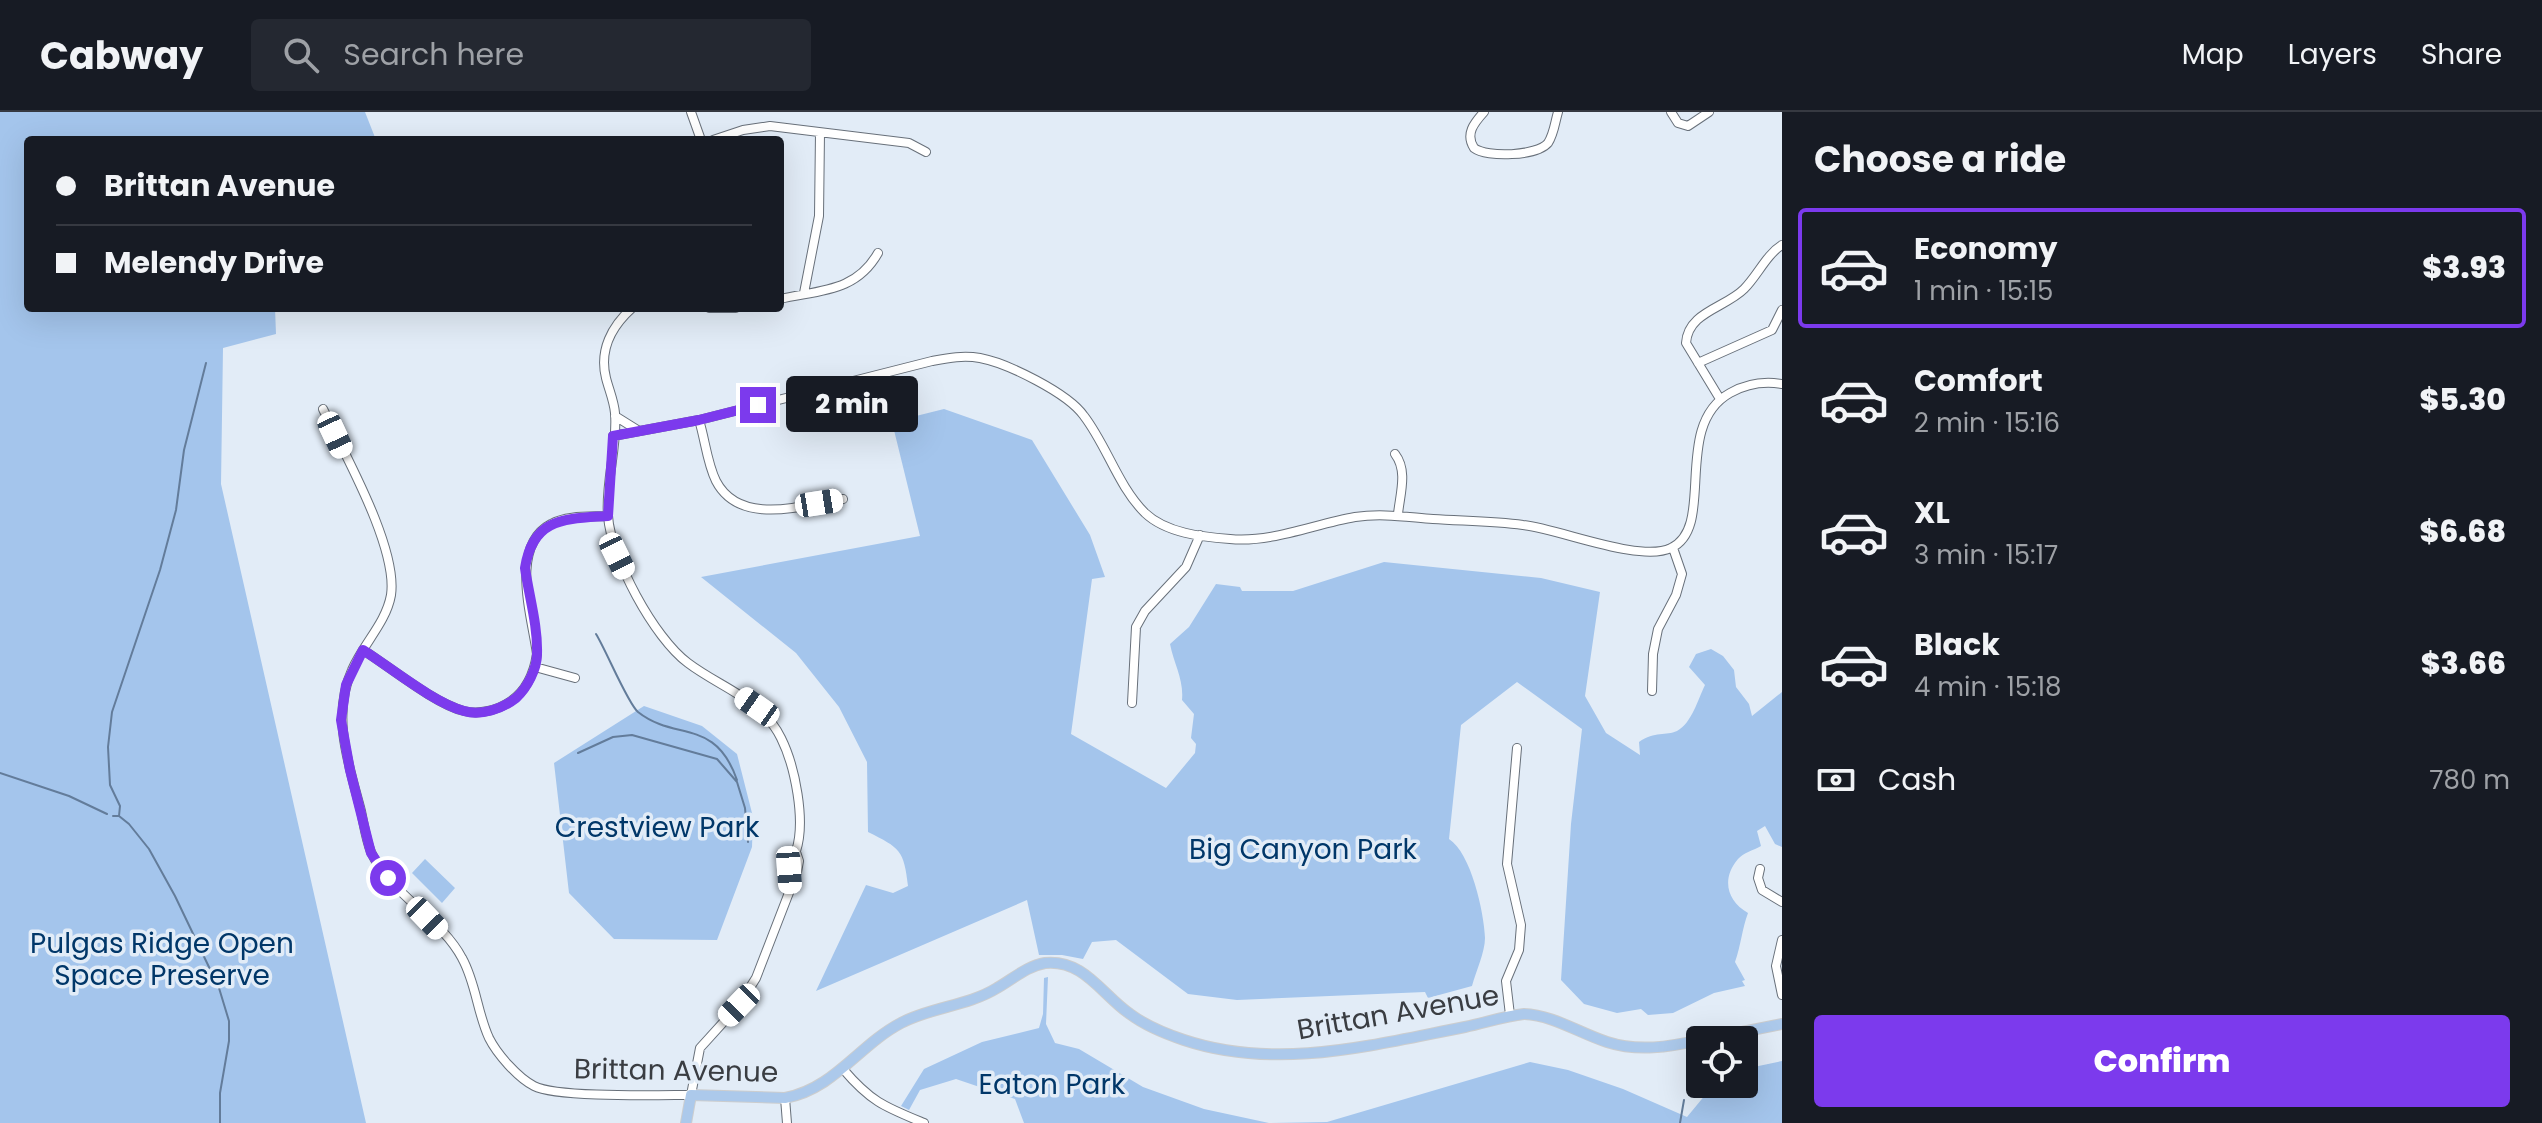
<!DOCTYPE html>
<html lang="en">
<head>
<meta charset="utf-8">
<style>
	body { margin:0; font-family:Poppins,sans-serif; background:#242831; color:#f1f3f6; height:100vh; display:flex; flex-direction:column; font-size:30px; white-space:nowrap }
	* { box-sizing:border-box; margin:0 }
	p { font-size:26px; color:#9ea1a6 }
	.icon { flex:none; width:44px; height:44px; fill:none; stroke:currentColor; stroke-width:2; stroke-linecap:round; stroke-linejoin:round }
	.map { position:relative; flex:1; overflow:hidden }
	.panel { display:flex; flex-direction:column; background:#171b24; width:760px }
	.panel>* { flex:none }
	.guide { position:absolute; left:24px; top:24px; width:760px; height:176px; border-radius:8px; box-shadow:0 8px 32px #0002; display:grid; align-content:center; height:176px; padding:0 32px; background:#171b24 }
	.fabs { position:absolute; left:1686px; top:914px; display:grid; gap:16px }
	.fabs a { display:grid; place-items:center; width:72px; height:72px; border-radius:8px; background:#171b24; box-shadow:0 8px 32px #0002; font-size:40px }
	.end { position:absolute; width:36px; height:36px; margin:-18px; border:10px solid #7c3aed; background:#fff; box-shadow:0 0 0 4px #fff }
	.from { border-radius:50% }
	.bubble { position:absolute; height:56px; border-radius:8px; background:#171b24; box-shadow:0 8px 32px #0002; font-size:26px; font-weight:800; line-height:56px; text-align:center }
	.car { position:absolute; width:24px; height:48px; margin:-24px -12px; border-radius:10px; box-shadow:0 0 6px 2px #0007; background:linear-gradient(#fff 24%,#345 0 40%,#fff 0 76%,#345 0 86%,#fff 0) }
	.guide b { display:flex; align-items:center; gap:28px; height:76px; font-size:30px }
	.guide b+b { border-top:2px solid #363941 }
	.guide i { width:20px; height:20px; background:#f1f3f6 }
	ul { padding:0; list-style:none }
	li { display:flex; align-items:center; gap:24px; height:120px; margin:0 16px 12px; padding:0 16px; border:4px solid transparent; border-radius:8px }
	li div { flex:1 }
	li b { display:block; font-size:30px }
	li em { font-style:normal; font-weight:800 }
	li.current { border-color:#7c3aed }
	li>.icon { width:72px; height:72px; stroke-width:1.5 }
	h2 { padding:0 32px; font-size:36px; line-height:96px }
	.pay { display:flex; align-items:center; gap:20px; height:88px; padding:0 32px; font-size:30px }
	.pay p { margin-inline-start:auto }
	.primary-button { display:flex; gap:16px; margin-top:auto; padding:16px 32px }
	.primary-button a { flex:1; height:92px; border-radius:8px; background:#7c3aed; color:#fff; font-size:32px; font-weight:800; line-height:92px; text-align:center }
	header { display:flex; align-items:center; gap:48px; box-sizing:border-box; height:112px; padding:0 40px; background:#171b24; border-bottom:2px solid #363941 }
	header strong { font-size:38px }
	nav { display:flex; gap:44px; margin-inline-start:auto; font-size:28px }
	.search { width:560px; height:72px; background:#242831; display:flex; align-items:center; gap:20px; box-sizing:border-box; padding:0 28px; border-radius:8px; color:#9ea1a6; font-size:30px }
	main { display:flex; flex:1; min-height:0 }
	.map>svg:first-child { display:block }
	.green { fill:#a4c5ec }
	.lines { fill:none; stroke-linecap:round; stroke-linejoin:round }
	.stream { stroke:#637c9a; stroke-width:2 }
	.minor-casing { stroke:#68707a; stroke-width:10 }
	.major-casing { stroke:#cccdce; stroke-width:12 }
	.minor { stroke:#fff; stroke-width:8 }
	.major { stroke:#acc9eb; stroke-width:10 }
	.route { stroke:#7c3aed; stroke-width:10 }
	.labels { text-anchor:middle; stroke-width:7; stroke-linejoin:round; paint-order:stroke }
	.park-label { font-size:28px; fill:#013769; stroke:#e2ecf7 }
	.street-label { font-size:28px; fill:#3a3d42; stroke:#e2ecf7 }
</style>
</head>
<body>
<header>
<strong>Cabway</strong>
<div class="search"><svg class="icon" aria-label="search" viewBox="0 0 24 24"><circle cx="10" cy="10" r="6"/><path d="M15 15l6 6"/></svg>Search here</div>
<nav><a>Map</a><a>Layers</a><a>Share</a></nav>
</header>
<main>
<div class="map">
<svg width="1782" height="1011" viewBox="0 0 1782 1011">
	<rect width="100%" height="100%" fill="#e2ecf7"/>
	<path class="green" d="M0,0H365L376,28H28V196H275L276,222L223,236L221,372L366,1011H0Z
		M944,297L1032,328L1090,423L1105,465L1092,467L1071,622L1166,676L1195,641L1196,632L1191,626L1194,602L1182,588C1184,568 1174,552 1170,532L1189,515L1216,472L1240,475L1242,479H1293L1384,450L1541,466L1600,480L1585,584L1606,621L1640,643L1639,630C1655,619 1666,624 1677,619C1692,611 1698,587 1705,573L1689,555L1696,542L1711,537L1723,544L1734,558L1736,575L1749,592L1752,604L1782,580V735L1775,732L1765,714L1757,719L1761,734C1754,738 1743,741 1738,747C1721,767 1727,789 1748,801C1742,817 1741,833 1735,850L1745,868L1742,869L1745,874L1714,881L1673,901L1648,903L1641,897L1617,901L1584,892L1561,868L1571,712L1582,617L1517,570L1461,613L1449,727C1471,741 1484,800 1485,826C1485,840 1476,859 1472,874L1428,886L1425,880L1237,888L1188,882L1116,828L1092,830L1083,847L1062,843H1039L1027,788L816,879L866,773L893,781L908,774C904,738 900,736 868,720L867,650L839,595L796,541L701,465L920,424L892,310Z
		M644,594L702,614L737,642L753,705L752,735L717,828L614,827L569,781L554,651Z
		M425,747L455,776L442,791L412,761Z
		M1048,865L1046,912L1055,931L1079,937L1143,975L1204,997L1269,1011L1327,1010L1530,950L1568,958L1623,977L1687,1005L1706,982L1724,979L1735,972H1744V965L1751,961L1749,956L1782,949V1011H1024L1015,987L956,967L920,978L909,998L901,994L924,957L982,930L1039,916L1043,902L1044,866Z"/>
	<g class="lines">
		<path class="stream" d="M596,522C606,538 628,592 638,600C676,630 715,605 737,668
			M578,641L613,625L632,623L717,647L737,670L745,696L748,730
			M0,661L69,684L107,702
			M113,704H119L129,712L149,737L175,784L219,876L229,909V929L220,981V1011
			M119,704L120,694L110,673L108,635L112,600L160,458L176,398L184,338L206,251
			M1680,1011L1684,988"/>
		<g class="minor-casing">
			<path id="minor" d="M691,0L701,28
				M1484,0C1474,11 1465,22 1474,36C1487,46 1537,44 1548,31C1554,22 1555,10 1558,0
				M1671,0L1678,11L1688,14L1709,0
				M713,28L743,18L770,14L909,31L926,40
				M804,181L819,104L820,21
				M780,187C820,178 856,180 878,141
				M632,196C612,214 599,238 606,266C609,278 614,289 615,301C618,334 605,371 608,404C611,446 654,526 688,551C721,576 762,587 781,626C795,654 806,709 796,739C791,754 789,757 790,774
				M709,196H736
				M1698,251L1772,218L1782,198
				M1720,287L1686,231C1688,200 1725,196 1744,177C1758,163 1766,143 1782,133
				M323,297C344,341 398,436 391,483C386,511 363,532 352,558C331,604 349,653 361,699C364,713 366,728 371,740C390,782 441,806 462,846C476,871 477,900 489,926C497,942 518,966 534,974C557,986 661,983 691,983L700,936L739,893L756,866L797,760L799,749L796,740
				M615,304L639,319
				M699,308C705,327 707,351 716,369C740,415 803,393 843,387
				M613,324L699,308L932,249C948,246 963,243 980,246C1007,251 1068,281 1084,304C1107,334 1118,374 1145,401C1166,421 1202,425 1230,427C1272,431 1314,412 1355,405C1382,401 1406,405 1433,407C1463,409 1493,409 1523,413C1560,417 1640,451 1671,436C1717,415 1671,314 1730,281C1746,272 1764,269 1782,272
				M1395,342C1408,359 1400,382 1398,402
				M363,538C390,555 435,592 464,599C479,603 498,598 511,589C527,578 534,561 537,542C532,505 509,434 551,412C567,403 590,405 608,404
				M535,555L575,566
				M1652,579L1653,542L1658,517L1676,483L1682,462L1673,436
				M1132,591L1136,515L1145,499L1186,455L1200,423
				M1760,757L1758,766L1762,778L1782,790
				M1782,828L1776,854L1782,883
				M1510,903L1506,869L1519,838L1521,813L1507,752L1517,636
				M843,957C871,990 885,995 924,1011
				M785,986L787,1011"/>
		</g>
		<g class="major-casing">
			<path id="major" d="M1702,928L1782,912
				M686,1011L691,983L785,986C834,977 859,933 901,911C931,895 968,894 997,876C1013,867 1027,854 1045,851C1084,847 1102,883 1130,902C1146,914 1166,922 1184,928C1277,959 1372,933 1465,915C1485,911 1504,904 1524,902C1553,903 1579,921 1607,930C1638,940 1669,935 1700,928"/>
		</g>
		<use href="#minor" class="minor"/>
		<use href="#major" class="major"/>
	</g>
	<g class="lines">
		<path class="route" d="M388,766L371,741L350,658L341,608L346,573L363,538C390,555 434,591 464,599C481,604 502,597 516,586C527,576 537,557 537,542C538,514 529,484 525,456C533,405 565,407 608,404L613,324L699,308L758,293"/>
	</g>
	<g class="labels">
		<g class="park-label">
			<text x="657" y="725">Crestview Park</text>
			<text x="1303" y="747">Big Canyon Park</text>
			<text x="162" y="841">Pulgas Ridge Open<tspan x="162" dy="32">Space Preserve</tspan></text>
			<text x="1052" y="982">Eaton Park</text>
		</g>
		<g class="street-label">
			<text transform="translate(1398 900) rotate(-10)" y="10">Brittan Avenue</text>
			<text transform="translate(676 958) rotate(1)" y="10">Brittan Avenue</text>
		</g>
	</g>
</svg>
<div class="fabs">
<a><svg class="icon" aria-label="locate" viewBox="0 0 24 24"><circle cx="12" cy="12" r="6"/><path d="M12 2v4M12 18v4M2 12h4M18 12h4"/></svg></a>
</div>
<i class="end from" style="left:388px;top:766px"></i>
<i class="end" style="left:758px;top:293px"></i>
<div class="bubble" style="left:786px;top:264px;width:132px">2 min</div>
<i class="car" style="left:335px;top:323px;rotate:155deg"></i>
<i class="car" style="left:819px;top:391px;rotate:81deg"></i>
<i class="car" style="left:617px;top:444px;rotate:154deg"></i>
<i class="car" style="left:757px;top:595px;rotate:305deg"></i>
<i class="car" style="left:789px;top:758px;rotate:176deg"></i>
<i class="car" style="left:427px;top:806px;rotate:136deg"></i>
<i class="car" style="left:739px;top:893px;rotate:224deg"></i>
<div class="guide">
<b><i class="from"></i>Brittan Avenue</b>
<b><i></i>Melendy Drive</b>
</div>
</div>
<section class="panel">
<h2>Choose a ride</h2>
<ul>
<li class="current"><svg class="icon" aria-label="car" viewBox="0 0 24 24"><path d="M5 17H2v-5l4-1 3-4h7l3 4 3 1v5h-3M9 17h6M6 11h13"/><circle cx="7" cy="17" r="2"/><circle cx="17" cy="17" r="2"/></svg><div><b>Economy</b><p>1 min · 15:15</p></div><em>$3.93</em></li>
<li><svg class="icon" aria-label="car" viewBox="0 0 24 24"><path d="M5 17H2v-5l4-1 3-4h7l3 4 3 1v5h-3M9 17h6M6 11h13"/><circle cx="7" cy="17" r="2"/><circle cx="17" cy="17" r="2"/></svg><div><b>Comfort</b><p>2 min · 15:16</p></div><em>$5.30</em></li>
<li><svg class="icon" aria-label="car" viewBox="0 0 24 24"><path d="M5 17H2v-5l4-1 3-4h7l3 4 3 1v5h-3M9 17h6M6 11h13"/><circle cx="7" cy="17" r="2"/><circle cx="17" cy="17" r="2"/></svg><div><b>XL</b><p>3 min · 15:17</p></div><em>$6.68</em></li>
<li><svg class="icon" aria-label="car" viewBox="0 0 24 24"><path d="M5 17H2v-5l4-1 3-4h7l3 4 3 1v5h-3M9 17h6M6 11h13"/><circle cx="7" cy="17" r="2"/><circle cx="17" cy="17" r="2"/></svg><div><b>Black</b><p>4 min · 15:18</p></div><em>$3.66</em></li>
</ul>
<div class="pay"><svg class="icon" aria-label="cash" viewBox="0 0 24 24"><path d="M3 7h18v10H3z"/><circle cx="12" cy="12" r="2"/></svg>Cash<p>780 m</p></div>
<div class="primary-button"><a>Confirm</a></div>
</section>
</main>
</body>
</html>
